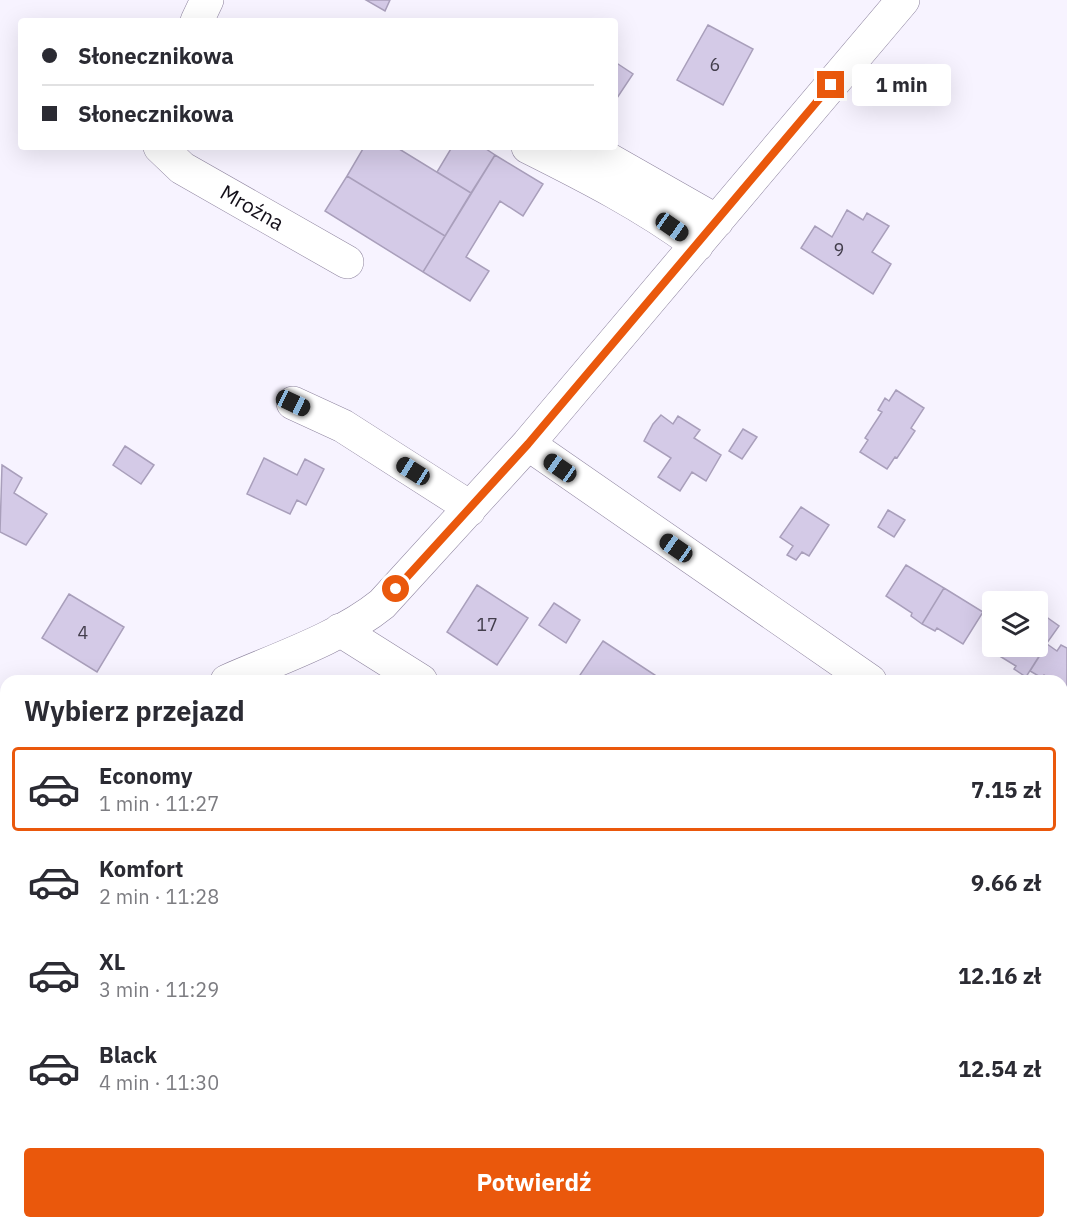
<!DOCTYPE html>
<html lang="pl">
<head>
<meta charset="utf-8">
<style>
	body { margin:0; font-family:"IBM Plex Sans",sans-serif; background:#f7f7f7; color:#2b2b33; height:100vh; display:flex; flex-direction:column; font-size:22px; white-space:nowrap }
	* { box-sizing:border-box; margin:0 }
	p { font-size:20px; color:#7c7c81 }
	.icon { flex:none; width:33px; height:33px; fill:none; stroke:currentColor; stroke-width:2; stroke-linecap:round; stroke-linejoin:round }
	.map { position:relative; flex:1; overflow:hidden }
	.sheet { position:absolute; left:0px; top:675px; width:1068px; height:554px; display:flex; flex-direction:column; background:#fff; border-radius:18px 18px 0 0; box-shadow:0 6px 24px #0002 }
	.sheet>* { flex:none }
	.guide { position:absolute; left:18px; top:18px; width:600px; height:132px; border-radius:6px; box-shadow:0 6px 24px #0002; display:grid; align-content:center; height:132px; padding:0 24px; background:#fff }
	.fabs { position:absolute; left:982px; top:591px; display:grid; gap:12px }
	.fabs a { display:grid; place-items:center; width:66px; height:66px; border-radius:6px; background:#fff; box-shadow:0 6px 24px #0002; font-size:30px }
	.end { position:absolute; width:27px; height:27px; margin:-14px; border:8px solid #ea580c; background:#fff; box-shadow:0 0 0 3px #fff }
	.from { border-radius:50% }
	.bubble { position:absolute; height:42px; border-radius:6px; background:#fff; box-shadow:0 6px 24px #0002; font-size:20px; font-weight:700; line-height:42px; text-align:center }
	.car { position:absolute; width:18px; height:36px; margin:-18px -9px; border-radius:8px; box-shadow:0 0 4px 2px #0007; background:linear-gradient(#222 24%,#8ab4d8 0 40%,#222 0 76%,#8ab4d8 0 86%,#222 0) }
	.guide b { display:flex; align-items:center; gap:21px; height:57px; font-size:22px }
	.guide b+b { border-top:2px solid #e1e1e2 }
	.guide i { width:15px; height:15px; background:#2b2b33 }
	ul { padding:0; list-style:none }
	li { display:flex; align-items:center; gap:18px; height:84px; margin:0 12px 9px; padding:0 12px; border:3px solid transparent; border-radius:6px }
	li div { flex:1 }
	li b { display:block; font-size:22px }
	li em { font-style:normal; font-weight:700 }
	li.current { border-color:#ea580c }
	li>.icon { width:54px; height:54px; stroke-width:1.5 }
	h2 { padding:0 24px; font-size:27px; line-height:72px }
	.action { display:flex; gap:12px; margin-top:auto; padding:12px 24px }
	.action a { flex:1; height:69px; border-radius:6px; background:#ea580c; color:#fff; font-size:24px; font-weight:700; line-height:69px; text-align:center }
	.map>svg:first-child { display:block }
	.green { fill:#e0cefe }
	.forest { fill:url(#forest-firs) }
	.building { fill:#d4cae7; stroke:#a99fbb; stroke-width:1.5 }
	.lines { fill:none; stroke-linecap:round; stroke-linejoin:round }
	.minor-casing { stroke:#8e849f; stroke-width:34 }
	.minor { stroke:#fff; stroke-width:33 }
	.route { stroke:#ea580c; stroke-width:8 }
	.labels { text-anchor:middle; stroke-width:5; stroke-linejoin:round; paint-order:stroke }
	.number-label { font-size:18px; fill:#433e4c }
	.street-label { font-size:21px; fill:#130f19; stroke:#fff }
</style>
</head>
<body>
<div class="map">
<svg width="1067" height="1228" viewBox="0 0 1067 1228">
	<defs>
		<pattern id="forest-firs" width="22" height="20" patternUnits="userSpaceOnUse" patternTransform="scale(1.5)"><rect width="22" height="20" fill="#e0cefe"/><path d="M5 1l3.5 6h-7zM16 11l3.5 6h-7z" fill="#bfb0d9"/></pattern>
	</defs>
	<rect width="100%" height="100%" fill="#f7f3ff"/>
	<path class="green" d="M689,1223H902L899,1228H706Z"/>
	<path class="forest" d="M0,1087L6,1089V1222L38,1223L45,1228H0Z"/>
	<path class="building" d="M366,0H390L385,11Z
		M708,25L753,49L723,105L677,80Z
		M615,62L633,74L615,101Z
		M364,147H396L471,193L445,236L347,176Z
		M452,147H483L495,155L471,193L437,172Z
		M495,155L543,184L523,216L500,201L466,257L489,271L470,301L423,272Z
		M347,176L445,236L423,272L325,211Z
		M847,210L863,220L867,213L889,226L872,252L891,264L873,294L801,248L815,226L832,237Z
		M896,390L924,408L911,428L915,431L897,458L895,457L887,469L860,452L868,440L865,438L882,412L878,410L885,398L889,401Z
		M661,415L673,424L678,416L700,430L694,438L721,455L706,481L692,472L680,491L658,477L671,458L644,441L653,424Z
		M743,429L757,437L742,459L729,451Z
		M125,446L154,465L141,484L113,465Z
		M264,458L297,475L305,459L324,469L306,505L297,500L290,514L247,494Z
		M2,465L22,478L14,493L47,514L26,545L0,532Z
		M801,507L829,525L809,556L802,552L796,560L787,555L793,546L780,537Z
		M888,510L905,520L894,537L878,527Z
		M906,565L944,588L922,624L911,616L912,613L886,596Z
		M477,585L528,618L497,665L447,632Z
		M944,588L983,612L963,644L937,628L935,631L922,624Z
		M69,594L124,627L97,672L42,638Z
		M554,603L580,620L566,643L539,625Z
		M1038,611L1059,626L1042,650L1037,646Z
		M603,641L664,681H588L580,675Z
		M1047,644L1057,651L1061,645L1067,648V689L1062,686V681H1054L1044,675L1042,678L1030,671Z
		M997,646H1037L1043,650L1026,677L1014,669L1016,666L993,652Z
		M1066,726H1067V775L1062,772V731Z
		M119,1222H168L163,1228H125Z"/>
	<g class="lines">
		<g class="minor-casing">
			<path id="minor" d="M197,21L207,0
				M160,147L182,168L347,262
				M528,147C586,176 645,206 697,245
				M587,147L717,221
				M293,403L343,426L457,499L469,510
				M528,444L870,681
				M340,630L421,681
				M227,681C277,659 340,638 382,604L528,444L903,0
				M0,784L6,781
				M0,1067L6,1069
				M519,1222L537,1228"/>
		</g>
		<use href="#minor" class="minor"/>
	</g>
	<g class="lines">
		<path class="route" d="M396,589L528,444L831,85"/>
	</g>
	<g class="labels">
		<g class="number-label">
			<text x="715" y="71">6</text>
			<text x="839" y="256">9</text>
			<text x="487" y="631">17</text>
			<text x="83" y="639">4</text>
		</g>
		<g class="street-label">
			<text transform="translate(252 208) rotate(30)" y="7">Mroźna</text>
		</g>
	</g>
</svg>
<div class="fabs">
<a><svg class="icon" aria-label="layers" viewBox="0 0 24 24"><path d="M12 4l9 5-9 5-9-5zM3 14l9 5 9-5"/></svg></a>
</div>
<i class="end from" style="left:396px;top:589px"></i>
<i class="end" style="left:831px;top:85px"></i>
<div class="bubble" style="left:852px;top:64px;width:99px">1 min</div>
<i class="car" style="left:672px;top:227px;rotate:125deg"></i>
<i class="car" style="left:293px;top:403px;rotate:115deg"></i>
<i class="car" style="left:560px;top:468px;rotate:305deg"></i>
<i class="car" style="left:413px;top:471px;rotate:302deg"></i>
<i class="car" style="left:676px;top:548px;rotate:305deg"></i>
<div class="guide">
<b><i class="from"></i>Słonecznikowa</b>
<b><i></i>Słonecznikowa</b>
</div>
<section class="sheet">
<h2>Wybierz przejazd</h2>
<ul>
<li class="current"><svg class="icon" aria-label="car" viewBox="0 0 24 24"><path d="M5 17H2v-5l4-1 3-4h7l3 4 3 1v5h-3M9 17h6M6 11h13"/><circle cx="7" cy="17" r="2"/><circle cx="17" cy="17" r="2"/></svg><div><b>Economy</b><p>1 min · 11:27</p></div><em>7.15 zł</em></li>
<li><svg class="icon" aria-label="car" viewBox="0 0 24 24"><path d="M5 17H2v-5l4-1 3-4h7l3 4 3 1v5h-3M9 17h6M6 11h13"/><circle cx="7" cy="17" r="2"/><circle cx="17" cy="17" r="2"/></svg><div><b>Komfort</b><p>2 min · 11:28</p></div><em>9.66 zł</em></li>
<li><svg class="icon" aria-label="car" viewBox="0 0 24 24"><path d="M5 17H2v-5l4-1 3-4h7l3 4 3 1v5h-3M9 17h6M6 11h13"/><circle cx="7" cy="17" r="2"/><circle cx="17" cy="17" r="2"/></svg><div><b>XL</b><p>3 min · 11:29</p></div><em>12.16 zł</em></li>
<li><svg class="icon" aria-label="car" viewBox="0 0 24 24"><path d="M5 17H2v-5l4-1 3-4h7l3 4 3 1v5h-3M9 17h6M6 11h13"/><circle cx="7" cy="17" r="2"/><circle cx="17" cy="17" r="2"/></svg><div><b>Black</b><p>4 min · 11:30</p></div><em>12.54 zł</em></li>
</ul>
<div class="action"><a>Potwierdź</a></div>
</section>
</div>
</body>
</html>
